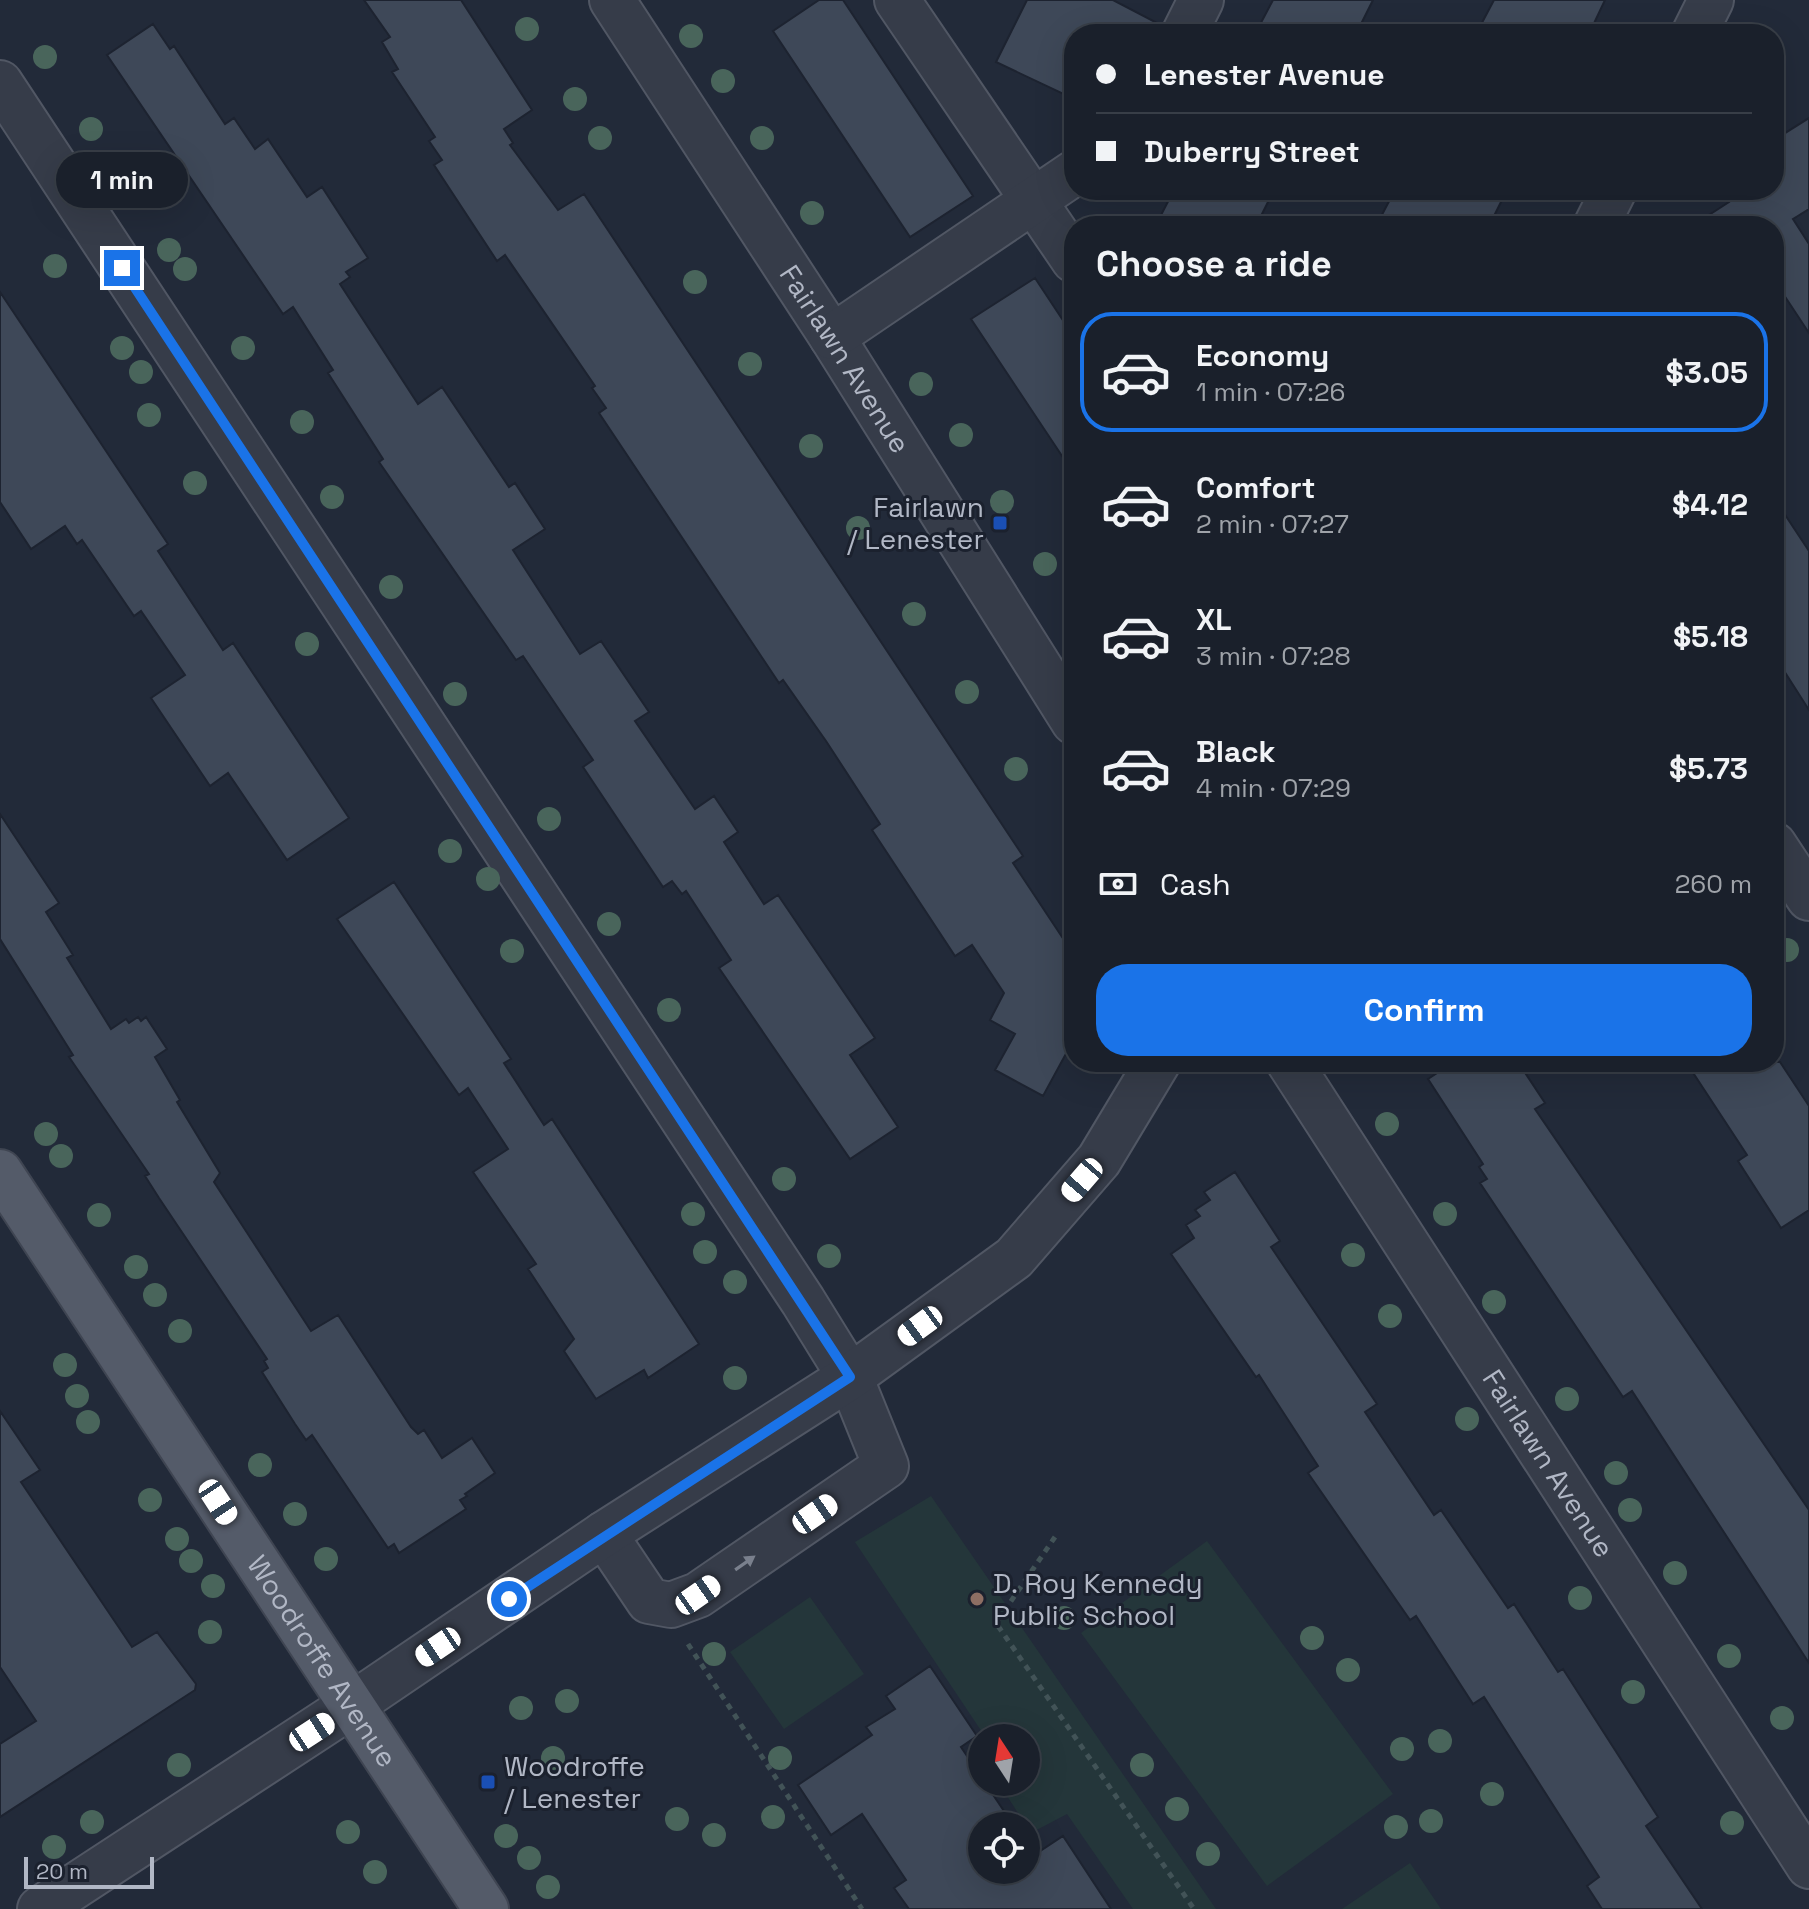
<!DOCTYPE html>
<html lang="en">
<head>
<meta charset="utf-8">
<style>
	body { margin:0; font-family:"Space Grotesk",sans-serif; background:#232833; color:#f1f3f6; height:100vh; display:flex; flex-direction:column; font-size:30px; white-space:nowrap }
	* { box-sizing:border-box; margin:0 }
	p { font-size:26px; color:#9fa3a9 }
	.icon { flex:none; width:44px; height:44px; fill:none; stroke:currentColor; stroke-width:2; stroke-linecap:round; stroke-linejoin:round }
	.map { position:relative; flex:1; overflow:hidden }
	.details { position:absolute; left:1064px; top:216px; width:720px; height:856px; display:flex; flex-direction:column; background:#1a202b; border-radius:32px; box-shadow:0 8px 32px #0002,0 0 0 2px #383e47 }
	.details>* { flex:none }
	.top-card { position:absolute; left:1064px; top:24px; width:720px; height:176px; border-radius:32px; box-shadow:0 8px 32px #0002,0 0 0 2px #383e47; display:grid; align-content:center; height:176px; padding:0 32px; background:#1a202b }
	.needle { width:52px; rotate:348deg }
	.tools { position:absolute; left:968px; top:1724px; display:grid; gap:16px }
	.tools a { display:grid; place-items:center; width:72px; height:72px; border-radius:50%; background:#1a202b; box-shadow:0 8px 32px #0002,0 0 0 2px #383e47; font-size:40px }
	.scale { position:absolute; left:24px; bottom:20px; width:130px; box-sizing:border-box; padding-left:8px; border:4px solid #b1b7c5; border-top:0; font-size:22px; line-height:28px; white-space:nowrap; color:#b1b7c5; -webkit-text-stroke:6px #1b212e; paint-order:stroke }
	.end { position:absolute; width:36px; height:36px; margin:-18px; border:10px solid #1a73e8; background:#fff; box-shadow:0 0 0 4px #fff }
	.from { border-radius:50% }
	.bubble { position:absolute; height:56px; border-radius:28px; background:#1a202b; box-shadow:0 8px 32px #0002,0 0 0 2px #383e47; font-size:26px; font-weight:800; line-height:56px; text-align:center }
	.car { position:absolute; width:24px; height:48px; margin:-24px -12px; border-radius:10px; box-shadow:0 0 6px 2px #0007; background:linear-gradient(#fff 24%,#345 0 40%,#fff 0 76%,#345 0 86%,#fff 0) }
	.top-card b { display:flex; align-items:center; gap:28px; height:76px; font-size:30px }
	.top-card b+b { border-top:2px solid #383e47 }
	.top-card i { width:20px; height:20px; background:#f1f3f6 }
	ul { padding:0; list-style:none }
	li { display:flex; align-items:center; gap:24px; height:120px; margin:0 16px 12px; padding:0 16px; border:4px solid transparent; border-radius:32px }
	li div { flex:1 }
	li b { display:block; font-size:30px }
	li em { font-style:normal; font-weight:800 }
	li.on { border-color:#1a73e8 }
	li>.icon { width:72px; height:72px; stroke-width:1.5 }
	h2 { padding:0 32px; font-size:36px; line-height:96px }
	.pay { display:flex; align-items:center; gap:20px; height:88px; padding:0 32px; font-size:30px }
	.pay p { margin-inline-start:auto }
	.cta { display:flex; gap:16px; margin-top:auto; padding:16px 32px }
	.cta a { flex:1; height:92px; border-radius:32px; background:#1a73e8; color:#fff; font-size:32px; font-weight:800; line-height:92px; text-align:center }
	.map>svg:first-child { display:block }
	.green { fill:#24363a }
	.building { fill:#3e4858; stroke:#1d2330; stroke-width:2 }
	.lines { fill:none; stroke-linecap:round; stroke-linejoin:round }
	.minor-casing { stroke:#515764; stroke-width:48 }
	.major-casing { stroke:#3f4552; stroke-width:48 }
	.path { stroke:#425357; stroke-width:5; stroke-dasharray:6 6; stroke-linecap:butt }
	.minor { stroke:#363c49; stroke-width:44 }
	.major { stroke:#545b69; stroke-width:44 }
	.tree { fill:#49655b }
	.oneway { fill:#7a808d }
	.route { stroke:#1a73e8; stroke-width:10 }
	.transit-dot { fill:#1a4fb4; stroke:#1b212e; stroke-width:3 }
	.education-dot { fill:#8d6e63; stroke:#1b212e; stroke-width:3 }
	.labels { text-anchor:middle; stroke-width:6; stroke-linejoin:round; paint-order:stroke }
	.street-label { font-size:28px; fill:#b1b7c5; stroke:#1b212e }
	.poi-label { font-size:28px; fill:#b1b7c5; stroke:#1b212e; text-anchor:start }
</style>
</head>
<body>
<div class="map">
<svg width="1809" height="1909" viewBox="0 0 1809 1909">
	<rect width="100%" height="100%" fill="#222a39"/>
	<path class="green" d="M931,1496L1216,1909H1133L1067,1814L1031,1833L998,1782H1026V1738H986L855,1542Z
		M1207,1541L1393,1794L1267,1886L1081,1633Z
		M810,1597L864,1674L784,1729L730,1652Z
		M1410,1863L1441,1909H1342Z"/>
	<path class="building" d="M364,0H461L532,110L504,129L513,143L510,145L558,210L584,194L1023,856L1013,863L1074,955V1039L1043,1096L995,1070L1015,1034L990,1020L1004,993L972,945L955,956L872,830L880,824L826,741L783,680L779,683L599,413L606,408L592,388L595,386L505,255L497,261L434,165L442,160L429,141L435,137L392,72L398,69L382,42L390,37Z
		M819,0H843L973,196L910,237L773,31Z
		M1027,0H1113L1161,25L1159,34H1074V99L996,62Z
		M1273,0H1373L1356,34H1255Z
		M1494,0H1605L1589,34H1476Z
		M153,24L170,49L174,46L225,124L234,118L255,149L268,139L307,197L322,187L368,258L346,272L350,277L340,284L418,404L442,387L509,487L515,483L545,529L513,550L580,654L601,641L649,712L635,721L695,809L714,796L738,832L724,842L764,904L778,895L875,1038L850,1055L898,1127L850,1159L719,968L731,960L686,891L682,894L672,881L663,887L583,767L593,760L523,656L516,660L379,462L383,459L328,373L333,370L293,307L283,314L107,55Z
		M1809,118V209L1793,219L1809,244V333L1774,280V226H1692L1729,202L1721,190H1774V140Z
		M1174,190H1274L1256,226H1182L1161,215Z
		M1395,190H1507L1489,226H1376Z
		M1035,278L1074,337V474L971,319Z
		M0,292L168,544L158,551L223,650L233,643L349,818L287,860L228,773L210,786L151,698L185,675L141,611L134,616L82,540L77,544L65,526L31,549L0,502Z
		M1774,498L1809,551V710L1774,655Z
		M0,814L59,903L46,912L73,955L67,958L111,1029L126,1019L129,1023L138,1017L141,1021L146,1017L167,1049L155,1057L180,1100L177,1102L220,1173L214,1182L311,1331L338,1315L411,1427L418,1434L424,1430L442,1458L472,1438L495,1473L465,1494L467,1496L460,1500L466,1509L399,1553L394,1544L388,1548L312,1435L306,1440L295,1424L262,1372L268,1368L264,1361L267,1359L159,1198L145,1176L149,1174L69,1057L73,1055L0,939Z
		M394,882L511,1059L504,1063L544,1125L552,1119L699,1344L648,1378L644,1370L596,1399L564,1351L574,1339L528,1269L536,1264L473,1172L508,1149L468,1088L459,1095L337,919Z
		M1454,1062H1518L1545,1103L1535,1109L1809,1510V1663L1632,1391L1623,1397L1480,1183L1487,1179L1479,1167L1483,1164L1428,1079Z
		M1686,1062H1780L1809,1106V1210L1781,1228L1738,1161L1747,1155Z
		M1235,1172L1280,1241L1271,1247L1377,1404L1365,1412L1434,1515L1441,1510L1508,1608L1514,1604L1558,1672L1563,1669L1658,1817L1646,1826L1702,1909H1602L1587,1886L1599,1877L1484,1697L1473,1704L1416,1616L1410,1620L1308,1473L1318,1466L1259,1375L1256,1377L1171,1254L1194,1238L1186,1225L1200,1216L1195,1210L1210,1200L1204,1192Z
		M0,1411L40,1470L21,1482L132,1647L157,1632L196,1684L195,1690L0,1817V1744L36,1721L0,1667Z
		M930,1666L977,1736L961,1747L1014,1826H982V1870H1026V1843L1034,1855L1063,1836L1111,1909H909L894,1888L906,1880L862,1814L831,1835L798,1785L872,1735L866,1727L895,1709L886,1696Z"/>
	<g class="lines">
		<g class="minor-casing">
			<g id="minor">
				<path id="s1" d="M612,0L832,337L1074,722"/>
				<path d="M897,0L1074,260"/>
				<path d="M1184,34L1201,0"/>
				<path d="M1694,34L1711,0"/>
				<path d="M0,83L803,1301L850,1377L886,1466L698,1595L671,1605L649,1601L604,1534"/>
				<path d="M1596,226L1614,190"/>
				<path d="M832,337L1074,173"/>
				<path d="M1774,845L1809,898"/>
				<path id="s2" d="M1289,1062L1809,1866"/>
				<path d="M40,1909L352,1705L604,1534L850,1377L1014,1258L1099,1160L1158,1062"/>
			</g>
		</g>
		<g class="major-casing">
			<g id="major">
				<path id="s3" d="M0,1172L486,1909"/>
			</g>
		</g>
		<path class="path" d="M1055,1537L996,1623L1194,1909
			M688,1644L862,1909"/>
		<use href="#minor" class="minor"/>
		<use href="#major" class="major"/>
	</g>
	<g class="tree">
		<circle cx="527" cy="29" r="12"/>
		<circle cx="691" cy="36" r="12"/>
		<circle cx="45" cy="57" r="12"/>
		<circle cx="723" cy="81" r="12"/>
		<circle cx="575" cy="99" r="12"/>
		<circle cx="91" cy="129" r="12"/>
		<circle cx="600" cy="138" r="12"/>
		<circle cx="762" cy="138" r="12"/>
		<circle cx="118" cy="166" r="12"/>
		<circle cx="812" cy="213" r="12"/>
		<circle cx="169" cy="250" r="12"/>
		<circle cx="55" cy="266" r="12"/>
		<circle cx="185" cy="269" r="12"/>
		<circle cx="695" cy="282" r="12"/>
		<circle cx="122" cy="348" r="12"/>
		<circle cx="243" cy="348" r="12"/>
		<circle cx="750" cy="364" r="12"/>
		<circle cx="141" cy="372" r="12"/>
		<circle cx="921" cy="384" r="12"/>
		<circle cx="149" cy="415" r="12"/>
		<circle cx="302" cy="422" r="12"/>
		<circle cx="961" cy="435" r="12"/>
		<circle cx="811" cy="446" r="12"/>
		<circle cx="195" cy="483" r="12"/>
		<circle cx="332" cy="497" r="12"/>
		<circle cx="1002" cy="502" r="12"/>
		<circle cx="858" cy="528" r="12"/>
		<circle cx="1045" cy="564" r="12"/>
		<circle cx="391" cy="587" r="12"/>
		<circle cx="914" cy="614" r="12"/>
		<circle cx="307" cy="644" r="12"/>
		<circle cx="967" cy="692" r="12"/>
		<circle cx="455" cy="694" r="12"/>
		<circle cx="1016" cy="769" r="12"/>
		<circle cx="549" cy="819" r="12"/>
		<circle cx="450" cy="851" r="12"/>
		<circle cx="488" cy="879" r="12"/>
		<circle cx="609" cy="924" r="12"/>
		<circle cx="1787" cy="950" r="12"/>
		<circle cx="512" cy="951" r="12"/>
		<circle cx="669" cy="1010" r="12"/>
		<circle cx="1387" cy="1124" r="12"/>
		<circle cx="46" cy="1134" r="12"/>
		<circle cx="61" cy="1156" r="12"/>
		<circle cx="784" cy="1179" r="12"/>
		<circle cx="693" cy="1214" r="12"/>
		<circle cx="1445" cy="1214" r="12"/>
		<circle cx="99" cy="1215" r="12"/>
		<circle cx="705" cy="1252" r="12"/>
		<circle cx="1353" cy="1255" r="12"/>
		<circle cx="829" cy="1256" r="12"/>
		<circle cx="136" cy="1267" r="12"/>
		<circle cx="735" cy="1282" r="12"/>
		<circle cx="155" cy="1295" r="12"/>
		<circle cx="1494" cy="1302" r="12"/>
		<circle cx="1390" cy="1316" r="12"/>
		<circle cx="180" cy="1331" r="12"/>
		<circle cx="65" cy="1365" r="12"/>
		<circle cx="735" cy="1378" r="12"/>
		<circle cx="77" cy="1396" r="12"/>
		<circle cx="1567" cy="1399" r="12"/>
		<circle cx="1467" cy="1419" r="12"/>
		<circle cx="88" cy="1422" r="12"/>
		<circle cx="260" cy="1465" r="12"/>
		<circle cx="1616" cy="1473" r="12"/>
		<circle cx="150" cy="1500" r="12"/>
		<circle cx="1630" cy="1510" r="12"/>
		<circle cx="295" cy="1514" r="12"/>
		<circle cx="177" cy="1539" r="12"/>
		<circle cx="326" cy="1559" r="12"/>
		<circle cx="191" cy="1561" r="12"/>
		<circle cx="1675" cy="1573" r="12"/>
		<circle cx="213" cy="1586" r="12"/>
		<circle cx="1580" cy="1598" r="12"/>
		<circle cx="1064" cy="1618" r="12"/>
		<circle cx="210" cy="1632" r="12"/>
		<circle cx="1312" cy="1638" r="12"/>
		<circle cx="714" cy="1654" r="12"/>
		<circle cx="1729" cy="1656" r="12"/>
		<circle cx="1348" cy="1670" r="12"/>
		<circle cx="1633" cy="1692" r="12"/>
		<circle cx="567" cy="1701" r="12"/>
		<circle cx="521" cy="1708" r="12"/>
		<circle cx="1782" cy="1718" r="12"/>
		<circle cx="1440" cy="1741" r="12"/>
		<circle cx="1402" cy="1749" r="12"/>
		<circle cx="553" cy="1758" r="12"/>
		<circle cx="780" cy="1758" r="12"/>
		<circle cx="179" cy="1765" r="12"/>
		<circle cx="1142" cy="1765" r="12"/>
		<circle cx="1492" cy="1794" r="12"/>
		<circle cx="1177" cy="1809" r="12"/>
		<circle cx="773" cy="1817" r="12"/>
		<circle cx="677" cy="1819" r="12"/>
		<circle cx="1431" cy="1821" r="12"/>
		<circle cx="92" cy="1822" r="12"/>
		<circle cx="1732" cy="1823" r="12"/>
		<circle cx="1396" cy="1827" r="12"/>
		<circle cx="348" cy="1832" r="12"/>
		<circle cx="714" cy="1835" r="12"/>
		<circle cx="506" cy="1836" r="12"/>
		<circle cx="54" cy="1847" r="12"/>
		<circle cx="1208" cy="1854" r="12"/>
		<circle cx="529" cy="1858" r="12"/>
		<circle cx="375" cy="1872" r="12"/>
		<circle cx="548" cy="1887" r="12"/>
	</g>
	<defs><path id="oneway-solid" d="M-6-.8H1V-3.2L6.5 0L1 3.2V.8H-6Z" transform="scale(2)"/></defs>
	<use class="oneway" href="#oneway-solid" transform="translate(745 1563) rotate(-35)"/>
	<g class="lines">
		<path class="route" d="M122,268L850,1377L509,1599"/>
	</g>
	<g class="transit-dot">
		<rect x="992" y="515" width="16" height="16" rx="4"/>
		<rect x="480" y="1774" width="16" height="16" rx="4"/>
	</g>
	<circle class="education-dot" cx="977" cy="1599" r="8"/>
	<g class="labels">
		<g class="street-label">
			<text dy="10" stroke="none"><textPath href="#s1" startOffset="428">Fairlawn Avenue</textPath></text>
			<text dy="10" stroke="none"><textPath href="#s2" startOffset="478">Fairlawn Avenue</textPath></text>
			<text dy="10" stroke="none"><textPath href="#s3" startOffset="586">Woodroffe Avenue</textPath></text>
		</g>
		<g class="poi-label">
			<text x="984" y="517" text-anchor="end">Fairlawn<tspan x="984" dy="32">/ Lenester</tspan></text>
			<text x="993" y="1593">D. Roy Kennedy<tspan x="993" dy="32">Public School</tspan></text>
			<text x="504" y="1776">Woodroffe<tspan x="504" dy="32">/ Lenester</tspan></text>
		</g>
	</g>
</svg>
<div class="tools">
<a><svg class="needle" viewBox="-14 -14 28 28"><path d="M0-13l5 13h-10z" fill="#e53935"/><path d="M0 13l5-13h-10z" fill="#9fa3a9"/></svg></a>
<a><svg class="icon" aria-label="locate" viewBox="0 0 24 24"><circle cx="12" cy="12" r="6"/><path d="M12 2v4M12 18v4M2 12h4M18 12h4"/></svg></a>
</div>
<div class="scale">20 m</div>
<i class="end from" style="left:509px;top:1599px"></i>
<i class="end" style="left:122px;top:268px"></i>
<div class="bubble" style="left:56px;top:152px;width:132px">1 min</div>
<i class="car" style="left:1082px;top:1180px;rotate:221deg"></i>
<i class="car" style="left:920px;top:1326px;rotate:234deg"></i>
<i class="car" style="left:218px;top:1502px;rotate:147deg"></i>
<i class="car" style="left:815px;top:1514px;rotate:55deg"></i>
<i class="car" style="left:698px;top:1595px;rotate:55deg"></i>
<i class="car" style="left:438px;top:1647px;rotate:236deg"></i>
<i class="car" style="left:312px;top:1732px;rotate:57deg"></i>
<div class="top-card">
<b><i class="from"></i>Lenester Avenue</b>
<b><i></i>Duberry Street</b>
</div>
<section class="details">
<h2>Choose a ride</h2>
<ul>
<li class="on"><svg class="icon" aria-label="car" viewBox="0 0 24 24"><path d="M5 17H2v-5l4-1 3-4h7l3 4 3 1v5h-3M9 17h6M6 11h13"/><circle cx="7" cy="17" r="2"/><circle cx="17" cy="17" r="2"/></svg><div><b>Economy</b><p>1 min · 07:26</p></div><em>$3.05</em></li>
<li><svg class="icon" aria-label="car" viewBox="0 0 24 24"><path d="M5 17H2v-5l4-1 3-4h7l3 4 3 1v5h-3M9 17h6M6 11h13"/><circle cx="7" cy="17" r="2"/><circle cx="17" cy="17" r="2"/></svg><div><b>Comfort</b><p>2 min · 07:27</p></div><em>$4.12</em></li>
<li><svg class="icon" aria-label="car" viewBox="0 0 24 24"><path d="M5 17H2v-5l4-1 3-4h7l3 4 3 1v5h-3M9 17h6M6 11h13"/><circle cx="7" cy="17" r="2"/><circle cx="17" cy="17" r="2"/></svg><div><b>XL</b><p>3 min · 07:28</p></div><em>$5.18</em></li>
<li><svg class="icon" aria-label="car" viewBox="0 0 24 24"><path d="M5 17H2v-5l4-1 3-4h7l3 4 3 1v5h-3M9 17h6M6 11h13"/><circle cx="7" cy="17" r="2"/><circle cx="17" cy="17" r="2"/></svg><div><b>Black</b><p>4 min · 07:29</p></div><em>$5.73</em></li>
</ul>
<div class="pay"><svg class="icon" aria-label="cash" viewBox="0 0 24 24"><path d="M3 7h18v10H3z"/><circle cx="12" cy="12" r="2"/></svg>Cash<p>260 m</p></div>
<div class="cta"><a>Confirm</a></div>
</section>
</div>
</body>
</html>
